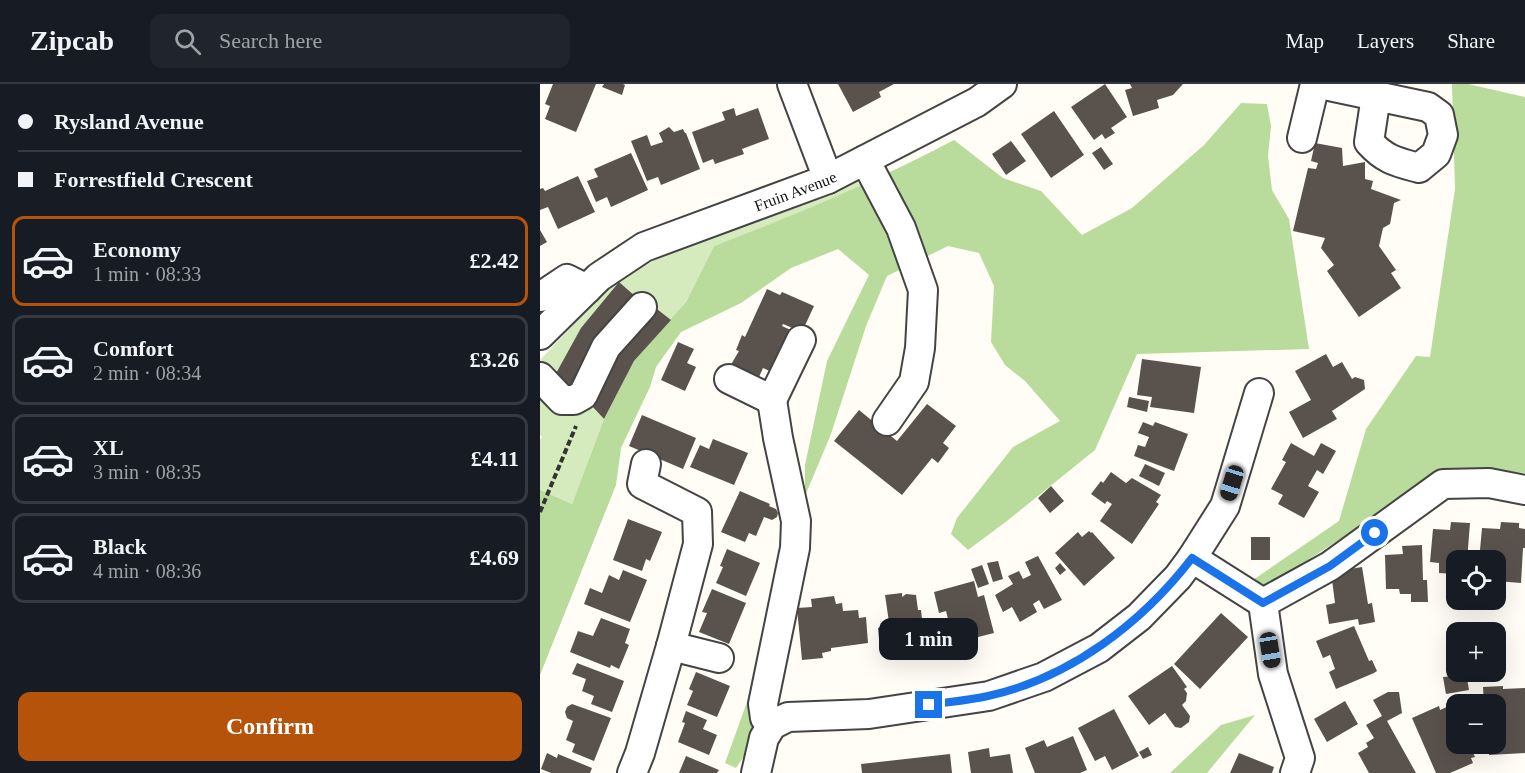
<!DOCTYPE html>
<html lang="en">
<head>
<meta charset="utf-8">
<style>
	body { margin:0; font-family:"Times New Roman",serif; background:#20242c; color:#f1f3f6; height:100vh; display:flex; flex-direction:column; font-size:22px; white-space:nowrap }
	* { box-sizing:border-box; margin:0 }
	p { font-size:20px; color:#9ea1a6 }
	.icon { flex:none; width:33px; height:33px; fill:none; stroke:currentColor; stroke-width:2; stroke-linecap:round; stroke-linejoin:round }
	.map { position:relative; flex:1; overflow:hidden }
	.panel { display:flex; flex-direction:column; background:#171b24; width:540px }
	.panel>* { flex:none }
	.hud { display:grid; align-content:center; height:132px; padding:0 18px; background:#171b24 }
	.fabs { position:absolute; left:906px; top:466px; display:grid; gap:12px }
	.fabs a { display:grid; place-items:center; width:60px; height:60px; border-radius:12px; background:#171b24; box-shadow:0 6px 24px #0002; font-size:30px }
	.end { position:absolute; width:27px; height:27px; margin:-14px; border:8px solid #1a73e8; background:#fff; box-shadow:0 0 0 3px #fff }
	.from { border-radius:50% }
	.bubble { position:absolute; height:42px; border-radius:12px; background:#171b24; box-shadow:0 6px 24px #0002; font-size:20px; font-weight:700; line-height:42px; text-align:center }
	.car { position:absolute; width:18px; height:36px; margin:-18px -9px; border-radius:8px; box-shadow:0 0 4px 2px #0007; background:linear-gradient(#222 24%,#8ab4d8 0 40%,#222 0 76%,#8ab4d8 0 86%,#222 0) }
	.hud b { display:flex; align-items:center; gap:21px; height:57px; font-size:22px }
	.hud b+b { border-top:2px solid #363941 }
	.hud i { width:15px; height:15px; background:#f1f3f6 }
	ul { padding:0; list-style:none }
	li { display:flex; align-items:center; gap:18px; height:90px; margin:0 12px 9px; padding:0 6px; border:3px solid #363941; border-radius:12px }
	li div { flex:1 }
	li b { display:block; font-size:22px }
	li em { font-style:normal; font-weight:700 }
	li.active { border-color:#b45309 }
	li>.icon { width:54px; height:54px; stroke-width:1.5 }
	.primary-button { display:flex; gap:12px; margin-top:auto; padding:12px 18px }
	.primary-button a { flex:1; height:69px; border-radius:12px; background:#b45309; color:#fff; font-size:24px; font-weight:700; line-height:69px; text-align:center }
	header { display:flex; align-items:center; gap:36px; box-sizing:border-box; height:84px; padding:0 30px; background:#171b24; border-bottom:2px solid #363941 }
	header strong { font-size:28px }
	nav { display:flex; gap:33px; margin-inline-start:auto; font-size:21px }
	.search { width:420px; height:54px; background:#20242c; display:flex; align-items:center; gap:15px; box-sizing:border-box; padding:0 21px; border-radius:12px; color:#9ea1a6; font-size:22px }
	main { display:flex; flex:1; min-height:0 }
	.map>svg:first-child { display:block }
	.green { fill:#d5ebbd }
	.forest { fill:#b9dc9c }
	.building { fill:#5a524d }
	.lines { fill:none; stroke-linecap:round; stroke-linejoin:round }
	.minor-casing { stroke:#444; stroke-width:32 }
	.path { stroke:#333; stroke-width:4; stroke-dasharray:6 3; stroke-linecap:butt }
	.minor { stroke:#fff; stroke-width:28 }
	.route { stroke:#1a73e8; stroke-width:8 }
	.labels { text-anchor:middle; stroke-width:6; stroke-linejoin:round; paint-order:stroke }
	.street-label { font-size:16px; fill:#111; stroke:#fff }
</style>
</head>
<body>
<header>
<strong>Zipcab</strong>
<div class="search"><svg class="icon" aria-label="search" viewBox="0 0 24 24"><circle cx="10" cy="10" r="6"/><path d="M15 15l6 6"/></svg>Search here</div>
<nav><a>Map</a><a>Layers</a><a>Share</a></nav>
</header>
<main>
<section class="panel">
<div class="hud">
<b><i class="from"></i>Rysland Avenue</b>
<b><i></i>Forrestfield Crescent</b>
</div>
<ul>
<li class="active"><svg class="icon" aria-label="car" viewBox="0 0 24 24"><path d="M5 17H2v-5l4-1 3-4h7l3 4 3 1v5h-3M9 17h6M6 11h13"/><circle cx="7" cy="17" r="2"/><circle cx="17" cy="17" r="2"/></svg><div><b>Economy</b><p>1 min · 08:33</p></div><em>£2.42</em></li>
<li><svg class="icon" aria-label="car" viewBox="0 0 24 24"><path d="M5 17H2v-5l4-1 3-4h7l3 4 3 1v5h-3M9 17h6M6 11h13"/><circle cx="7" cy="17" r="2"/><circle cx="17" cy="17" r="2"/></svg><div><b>Comfort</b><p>2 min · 08:34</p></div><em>£3.26</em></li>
<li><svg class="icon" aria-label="car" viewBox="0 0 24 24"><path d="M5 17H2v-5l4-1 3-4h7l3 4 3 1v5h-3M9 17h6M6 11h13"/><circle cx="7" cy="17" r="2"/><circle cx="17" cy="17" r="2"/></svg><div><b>XL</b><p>3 min · 08:35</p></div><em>£4.11</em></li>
<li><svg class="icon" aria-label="car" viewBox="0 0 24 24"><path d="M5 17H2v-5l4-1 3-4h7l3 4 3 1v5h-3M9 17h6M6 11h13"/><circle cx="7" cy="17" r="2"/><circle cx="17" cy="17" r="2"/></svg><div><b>Black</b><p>4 min · 08:36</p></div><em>£4.69</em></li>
</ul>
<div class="primary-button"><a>Confirm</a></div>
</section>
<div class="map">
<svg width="985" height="689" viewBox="0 0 985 689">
	<rect width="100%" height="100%" fill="#fffdf5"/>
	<path class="green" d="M313,93L321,102L246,135L174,162L146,218L131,236L98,209L95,212L80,199L15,293L34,304L64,335L32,420L0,407V355L2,354L0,350V276L77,195L133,167Z"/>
	<path class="forest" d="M912,0H928L985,13V389L940,385L895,393L728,502L713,496L799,437L826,345L876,272L890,273L915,105Z
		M701,19L727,20L731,42L728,72L732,106L749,135L769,265L597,270L555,366L467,437L428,466L411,450L417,434L473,363L520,337L485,297L465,281L451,258L454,202L439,169L408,162L347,192L326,242L291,350L265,412V381L287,277L329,191L298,165L251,184L201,219L141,248L116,283L110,303L81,364L76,401L0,591V406L32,420L64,335L94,277L146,218L174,162C256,131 336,97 414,56L463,94L501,107L542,151L592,124L664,61Z
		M220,582L222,646L196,684L185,679Z
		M715,631L667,689H630L681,641Z"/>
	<path class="building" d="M13,0H56L36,48L5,35L10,22L5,20Z
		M64,0H83L85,1L82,11L62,3Z
		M298,0H354L339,8L341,13L313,28Z
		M565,0L587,33L571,44L575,49L565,55L562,50L554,56L531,23Z
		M590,0H643L633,11L617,16L619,24L593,32L585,6L592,4Z
		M194,24L196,32L218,24L229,55L202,65L204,70L175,80L173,75L163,79L152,48L185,36L182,28Z
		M514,27L544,71L511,94L481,50Z
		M129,43L134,48L143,45L145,49H146L160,85L121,101L118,93L107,97L91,57L107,51L111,62L123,58L119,49Z
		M471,57L486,77L466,91L452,70Z
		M775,59L802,64L803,82L825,78V95L833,97L831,105L861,116L854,119L850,140L843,144L839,162L856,186L851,189L861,204L819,233L787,187L794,181L781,164L785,154L753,147L768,84L776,85L778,79L771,77Z
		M561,63L573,80L564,86L552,69Z
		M91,69L108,106L71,123L67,113L56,118L47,97L58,93L54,85Z
		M38,92L55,128L18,145L8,123L0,126V105L3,104L5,107Z
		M0,146L7,158L0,162Z
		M79,198L95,212L34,304L14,293L41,244Z
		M227,205L240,211L242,208L274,222L262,248L243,240L242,242L255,248L236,290L223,284L219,293L201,285L186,289L199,267L196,266L202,251L205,253Z
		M117,225L131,236L94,277L64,335L50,320L81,263Z
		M138,258L154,265L147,279L156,283L145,307L121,296Z
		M786,270L793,283L802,278L812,295L815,293L824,296L825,305L792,327L797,335L763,354L749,328L771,316L755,287Z
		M602,275L661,283L654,329L610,323L612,313L597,311Z
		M589,313L609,317L607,328L587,323Z
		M387,320L416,342L403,359L409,364L398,379L392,374L362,411L294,357L319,326L357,357Z
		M102,331L156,354L143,385L89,362Z
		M603,338L613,342L615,338L648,350L634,387L594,372L598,361L605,363L609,353L598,349Z
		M173,355L208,369L194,401L150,383L160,361L169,365Z
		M751,359L774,372L781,359L796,367L783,390L777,386L768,402L779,408L764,434L738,420L743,411L731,405L746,378L742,376Z
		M605,380L625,389L619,402L599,392Z
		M571,388L586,399L592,394L621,411L616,418L619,420L592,460L560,437L572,420L567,417L565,420L551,410L561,397L563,399Z
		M511,402L524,417L510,429L498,414Z
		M200,407L230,420L229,422L236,425L238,429L237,433L232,436L224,433L216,452L209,449L205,458L181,448Z
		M88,435L122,448L110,477L106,475L102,487L73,476Z
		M911,438L930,439L927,477H916L915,490L899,489V479L890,478L893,445L910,446Z
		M961,438L979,439V444L985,445V464H983L981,499L956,497V477H939L942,444L960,445Z
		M549,447L551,449L552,448L575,474L544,502L515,469L538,448L542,453Z
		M711,453H730V476H711Z
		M882,461L883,496H887L888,518H871V510H860L859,505H846L845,471L863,470L862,462Z
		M187,465L220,479L206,512L176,499L183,483L180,482Z
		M498,472L522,516L504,525L499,516L493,520L497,528L480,538L472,523L463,528L455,511L473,500L468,492L479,487L483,495L491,491L485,478Z
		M458,477L463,495L453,498L447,479Z
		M520,479L526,486L520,491L515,484Z
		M442,481L449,500L438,504L431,485Z
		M822,483L828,520L832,519L835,538L819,541L818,535L789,540L786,521L795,519L791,488Z
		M83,486L107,496L90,538L44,520L50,504L62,509L69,491L79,496Z
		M434,497L438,513L444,511L454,549L414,559L406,527L399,529L394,508Z
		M172,505L206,519L189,560L159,548L167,529L162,528Z
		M362,509V513L366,510L376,511L378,526H381L385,562L353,565L345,511Z
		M294,512L296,520L302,519L303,527L318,526L319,534L326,533L328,559L291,564V567L282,569L283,574L262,576L257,524L272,523L271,515Z
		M681,529L708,553L660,605L634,580Z
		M61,534L90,545L85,559L89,561L79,585L71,581L70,584L30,568L38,547L53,552Z
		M349,542L352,565L340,566L338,544Z
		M814,542L829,577L832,576L837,587L834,589L796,605L789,588L795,585L790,571L783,574L776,557Z
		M37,579L84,597L72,628L51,620L54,612L42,607L46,595L32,590Z
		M632,582L647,603L644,605L647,609L646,617L642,621L650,632L649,638L641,644L635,643L625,629L609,641L588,612Z
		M913,586L926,588L929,606L906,610L903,593L914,592Z
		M156,588L190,602L177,633L147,621L153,607L149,605Z
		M963,602V605L985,604V669L949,671V665H946V660H956V621H944L943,603Z
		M848,608H859L862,629L847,637L876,689H829L818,669L828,663L826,659L834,654L826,641L842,632L833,616Z
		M805,617L818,640L787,658L774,635Z
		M32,620L71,634L54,677L32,668L35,660L26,656L33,637L27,634L25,628L27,623Z
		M911,621L916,632V660H929L935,673L931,674L933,679L910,689H896L872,634L899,622L900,626Z
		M574,625L599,672L572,686L565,672L555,677L538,644Z
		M146,627L167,636L163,645L177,651L169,671L138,658L145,639L142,638Z
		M533,652L547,686L540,689H495L485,664L504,656L507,663Z
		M608,663L612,671L603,675L599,668Z
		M449,664L450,673L470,670L473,689H431L428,668Z
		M7,669L17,674L18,670L52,684L50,689H11L1,685Z
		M699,669L734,683L732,689H690Z
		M410,670L412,689H322L321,680Z
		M146,672L179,686L177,689H139Z"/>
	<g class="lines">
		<g class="minor-casing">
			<g id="minor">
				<path d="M252,0L288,95"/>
				<path d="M780,0L888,23L899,31L903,51L896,70L879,84C857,78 845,76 829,58L836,12"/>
				<path d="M762,54L775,0"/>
				<path d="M325,76L361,144L383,206L380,264L374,298L347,337"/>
				<path d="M0,213L27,195L47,205"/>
				<path id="s1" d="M0,251L59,193L104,163L288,95L437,18L462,0"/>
				<path d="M0,293L22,316H34L43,311L66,263L102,223"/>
				<path d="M189,295L232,316L261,256"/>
				<path d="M232,316L238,354L256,437L255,464L223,620L225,634L232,641"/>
				<path d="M652,474L723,519"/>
				<path d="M131,562L179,574"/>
				<path d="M92,689L100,669L131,562L158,460L157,428L102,400L106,380"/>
				<path d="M216,689L224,654L232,641L248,633L329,630L449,612L504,593L559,564L599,533L638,493L652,474L685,422L719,309"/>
				<path d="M755,689L760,674L733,590L723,519L790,482L903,400L949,399L985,406"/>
			</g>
		</g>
		<path class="path" d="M0,428L36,342"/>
		<use href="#minor" class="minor"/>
	</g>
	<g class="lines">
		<path class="route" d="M389,621C409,618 429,616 448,612C530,594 602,539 652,474L723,519L790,482L835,449"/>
	</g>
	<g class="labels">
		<g class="street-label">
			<text dy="6" stroke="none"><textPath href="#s1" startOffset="298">Fruin Avenue</textPath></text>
		</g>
	</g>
</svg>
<div class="fabs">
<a><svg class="icon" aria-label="locate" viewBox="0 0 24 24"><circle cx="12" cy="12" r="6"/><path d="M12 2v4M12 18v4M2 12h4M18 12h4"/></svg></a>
<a>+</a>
<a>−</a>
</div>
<i class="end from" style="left:835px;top:449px"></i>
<i class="end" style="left:389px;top:621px"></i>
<div class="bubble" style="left:339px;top:534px;width:99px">1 min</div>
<i class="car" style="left:692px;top:399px;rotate:197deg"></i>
<i class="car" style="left:730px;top:566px;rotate:171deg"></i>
</div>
</main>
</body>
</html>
